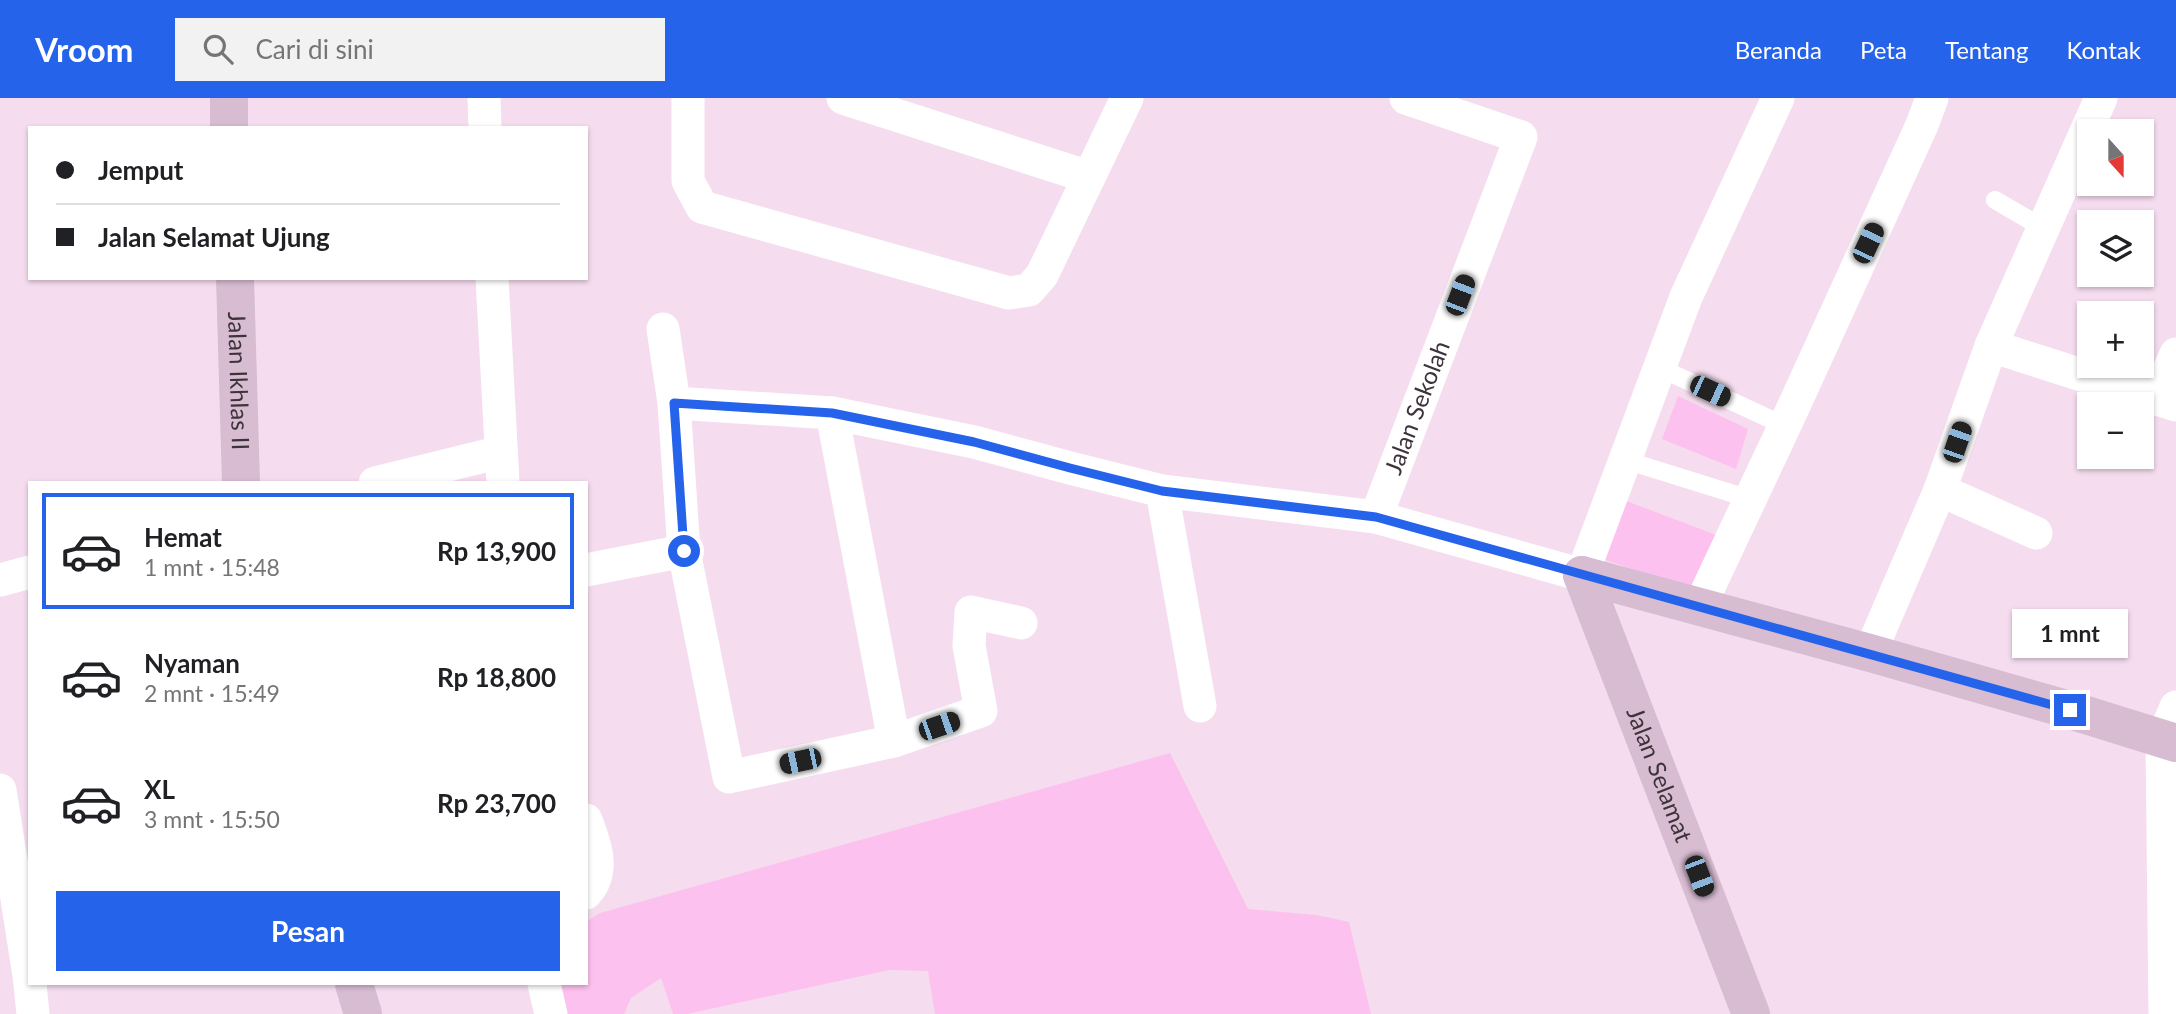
<!DOCTYPE html>
<html lang="id">
<head>
<meta charset="utf-8">
<style>
	body { margin:0; font-family:Lato,sans-serif; background:#f2f2f2; color:#202124; height:100vh; display:flex; flex-direction:column; font-size:26px; white-space:nowrap }
	* { box-sizing:border-box; margin:0 }
	p { font-size:23px; color:#757577 }
	.icon { flex:none; width:38px; height:38px; fill:none; stroke:currentColor; stroke-width:2; stroke-linecap:round; stroke-linejoin:round }
	.map { position:relative; flex:1; overflow:hidden }
	.drawer { position:absolute; left:28px; top:383px; width:560px; height:504px; display:flex; flex-direction:column; background:#fff; border-radius:0px; box-shadow:0 2px 5px #0004 }
	.drawer>* { flex:none }
	.hud { position:absolute; left:28px; top:28px; width:560px; height:154px; border-radius:0px; box-shadow:0 2px 5px #0004; display:grid; align-content:center; height:154px; padding:0 28px; background:#fff }
	.needle { width:46px; rotate:159deg }
	.fabs { position:absolute; left:2077px; top:21px; display:grid; gap:14px }
	.fabs a { display:grid; place-items:center; width:77px; height:77px; border-radius:0px; background:#fff; box-shadow:0 2px 5px #0004; font-size:35px }
	.end { position:absolute; width:32px; height:32px; margin:-16px; border:9px solid #2563eb; background:#fff; box-shadow:0 0 0 4px #fff }
	.from { border-radius:50% }
	.bubble { position:absolute; height:49px; border-radius:0px; background:#fff; box-shadow:0 2px 5px #0004; font-size:23px; font-weight:700; line-height:49px; text-align:center }
	.car { position:absolute; width:21px; height:42px; margin:-21px -10px; border-radius:9px; box-shadow:0 0 5px 2px #0007; background:linear-gradient(#222 24%,#8ab4d8 0 40%,#222 0 76%,#8ab4d8 0 86%,#222 0) }
	.hud b { display:flex; align-items:center; gap:24px; height:66px; font-size:26px }
	.hud b+b { border-top:2px solid #e0e0e0 }
	.hud i { width:18px; height:18px; background:#202124 }
	ul { padding:12px 0 0; list-style:none }
	li { display:flex; align-items:center; gap:21px; height:116px; margin:0 14px 10px; padding:0 14px; border:4px solid transparent; border-radius:0px }
	li div { flex:1 }
	li b { display:block; font-size:26px }
	li em { font-style:normal; font-weight:700 }
	li.selected { border-color:#2563eb }
	li>.icon { width:63px; height:63px; stroke-width:1.5 }
	.cta { display:flex; gap:14px; margin-top:auto; padding:14px 28px }
	.cta a { flex:1; height:80px; border-radius:0px; background:#2563eb; color:#fff; font-size:28px; font-weight:700; line-height:80px; text-align:center }
	header { display:flex; align-items:center; gap:42px; box-sizing:border-box; height:98px; padding:0 35px; background:#2563eb; color:#fff }
	header strong { font-size:33px }
	nav { display:flex; gap:38px; margin-inline-start:auto; font-size:24px }
	.search { width:490px; height:63px; background:#f2f2f2; display:flex; align-items:center; gap:18px; box-sizing:border-box; padding:0 24px; border-radius:0px; color:#757577; font-size:26px }
	.map>svg:first-child { display:block }
	.green { fill:#fcc1ef }
	.lines { fill:none; stroke-linecap:round; stroke-linejoin:round }
	.lane { stroke:#fff; stroke-width:18 }
	.street { stroke:#fff; stroke-width:33 }
	.secondary { stroke:#d7bcd2; stroke-width:38 }
	.route { stroke:#2563eb; stroke-width:9 }
	.labels { text-anchor:middle; stroke-width:6; stroke-linejoin:round; paint-order:stroke }
	.street-label { font-size:24px; fill:#3d343b; stroke:#f5ddef }
</style>
</head>
<body>
<header>
<strong>Vroom</strong>
<div class="search"><svg class="icon" aria-label="search" viewBox="0 0 24 24"><circle cx="10" cy="10" r="6"/><path d="M15 15l6 6"/></svg>Cari di sini</div>
<nav><a>Beranda</a><a>Peta</a><a>Tentang</a><a>Kontak</a></nav>
</header>
<div class="map">
<svg width="2176" height="916" viewBox="0 0 2176 916">
	<rect width="100%" height="100%" fill="#f5ddef"/>
	<path class="green" d="M1678,298L1748,331L1736,371L1662,341Z
		M1621,401L1719,438L1696,493L1600,460Z
		M1170,655L1248,811L1317,817L1349,824L1371,916H935L928,873L889,872L687,916H673L661,880L631,900L624,916H566L560,886H586V824L600,815Z"/>
	<g class="lines">
		<path class="lane" d="M1995,102L2043,130
			M1660,270L1785,328
			M1625,362L1750,401"/>
		<g class="street">
			<path d="M484,0L485,30"/>
			<path d="M688,0V83L702,109L1009,195L1029,192L1042,177L1127,0"/>
			<path d="M843,0L1089,79"/>
			<path d="M492,180L503,385"/>
			<path d="M663,231L674,305L684,453L729,679L894,643L832,315"/>
			<path d="M1991,248L2176,307"/>
			<path d="M2156,301L2176,256"/>
			<path d="M674,305L832,315L974,344L1070,370L1162,393L1376,419L1582,477L1686,199L1778,0"/>
			<path d="M375,385L501,354"/>
			<path d="M1940,392L2036,435"/>
			<path d="M1162,393L1200,608"/>
			<path id="s1" d="M1376,419L1521,39L1406,0"/>
			<path d="M586,472L684,453"/>
			<path d="M0,482L30,474"/>
			<path d="M1699,510L1793,310L1922,27L1932,0"/>
			<path d="M1870,555L1940,392L1991,248L2101,0"/>
			<path d="M894,643L981,613L969,548L971,514L1021,525"/>
			<path d="M0,692L30,884"/>
			<path d="M586,722C595,746 606,773 586,795"/>
			<path d="M30,886L33,916"/>
			<path d="M544,886L551,916"/>
			<path d="M2165,916L2162,642L2176,609"/>
		</g>
		<g class="secondary">
			<path d="M229,0V30"/>
			<path id="s2" d="M235,180L241,385"/>
			<path d="M1582,477L1870,555L2070,612L2176,645"/>
			<path id="s3" d="M1582,477L1751,916"/>
			<path d="M354,886L363,916"/>
		</g>
	</g>
	<g class="lines">
		<path class="route" d="M684,453L674,305L832,315L974,344L1070,370L1162,393L1376,419L2070,612"/>
	</g>
	<g class="labels">
		<g class="street-label">
			<text dy="8" stroke="none"><textPath href="#s2" startOffset="103">Jalan Ikhlas II</textPath></text>
			<text dy="8" stroke="none"><textPath href="#s1" startOffset="117">Jalan Sekolah</textPath></text>
			<text dy="8" stroke="none"><textPath href="#s3" startOffset="214">Jalan Selamat</textPath></text>
		</g>
	</g>
</svg>
<div class="fabs">
<a><svg class="needle" viewBox="-14 -14 28 28"><path d="M0-13l5 13h-10z" fill="#e53935"/><path d="M0 13l5-13h-10z" fill="#757577"/></svg></a>
<a><svg class="icon" aria-label="layers" viewBox="0 0 24 24"><path d="M12 4l9 5-9 5-9-5zM3 14l9 5 9-5"/></svg></a>
<a>+</a>
<a>−</a>
</div>
<i class="end from" style="left:684px;top:453px"></i>
<i class="end" style="left:2070px;top:612px"></i>
<div class="bubble" style="left:2012px;top:511px;width:116px">1 mnt</div>
<i class="car" style="left:1868px;top:145px;rotate:25deg"></i>
<i class="car" style="left:1460px;top:197px;rotate:21deg"></i>
<i class="car" style="left:1710px;top:293px;rotate:115deg"></i>
<i class="car" style="left:1957px;top:344px;rotate:19deg"></i>
<i class="car" style="left:939px;top:628px;rotate:71deg"></i>
<i class="car" style="left:800px;top:663px;rotate:258deg"></i>
<i class="car" style="left:1699px;top:778px;rotate:159deg"></i>
<div class="hud">
<b><i class="from"></i>Jemput</b>
<b><i></i>Jalan Selamat Ujung</b>
</div>
<section class="drawer">
<ul>
<li class="selected"><svg class="icon" aria-label="car" viewBox="0 0 24 24"><path d="M5 17H2v-5l4-1 3-4h7l3 4 3 1v5h-3M9 17h6M6 11h13"/><circle cx="7" cy="17" r="2"/><circle cx="17" cy="17" r="2"/></svg><div><b>Hemat</b><p>1 mnt · 15:48</p></div><em>Rp 13,900</em></li>
<li><svg class="icon" aria-label="car" viewBox="0 0 24 24"><path d="M5 17H2v-5l4-1 3-4h7l3 4 3 1v5h-3M9 17h6M6 11h13"/><circle cx="7" cy="17" r="2"/><circle cx="17" cy="17" r="2"/></svg><div><b>Nyaman</b><p>2 mnt · 15:49</p></div><em>Rp 18,800</em></li>
<li><svg class="icon" aria-label="car" viewBox="0 0 24 24"><path d="M5 17H2v-5l4-1 3-4h7l3 4 3 1v5h-3M9 17h6M6 11h13"/><circle cx="7" cy="17" r="2"/><circle cx="17" cy="17" r="2"/></svg><div><b>XL</b><p>3 mnt · 15:50</p></div><em>Rp 23,700</em></li>
</ul>
<div class="cta"><a>Pesan</a></div>
</section>
</div>
</body>
</html>
